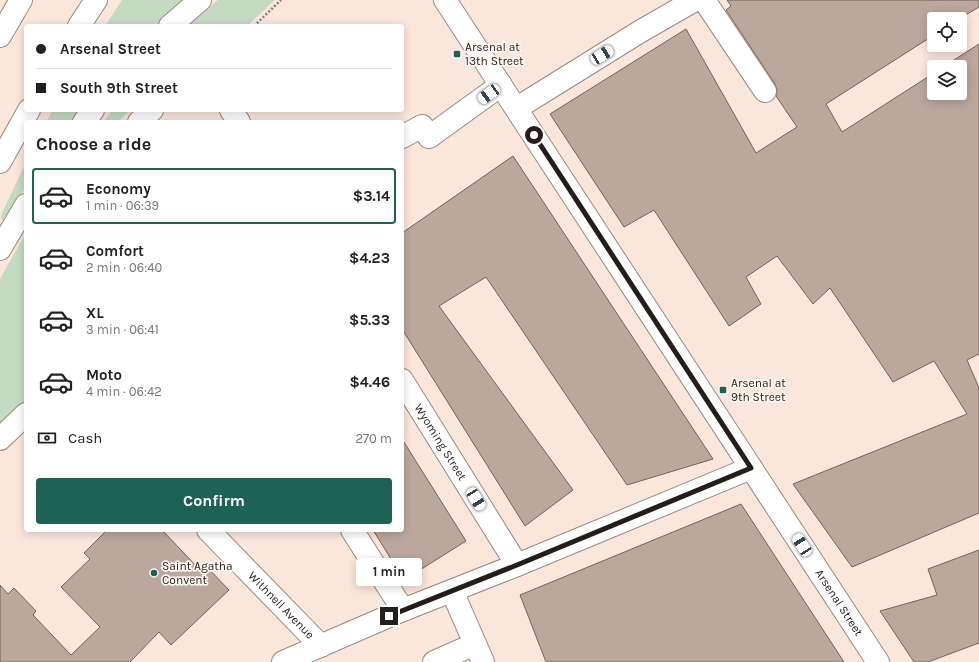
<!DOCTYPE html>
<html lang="en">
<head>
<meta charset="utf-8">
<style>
	body { margin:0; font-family:Karla,sans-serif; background:#f6f6f6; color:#222; height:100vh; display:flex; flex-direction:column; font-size:15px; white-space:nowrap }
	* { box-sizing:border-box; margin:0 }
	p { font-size:13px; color:#767676 }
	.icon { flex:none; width:22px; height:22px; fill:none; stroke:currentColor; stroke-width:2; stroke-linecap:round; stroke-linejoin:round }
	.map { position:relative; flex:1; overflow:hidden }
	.panel { position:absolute; left:24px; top:120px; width:380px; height:412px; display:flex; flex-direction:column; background:#fff; border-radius:4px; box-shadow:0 2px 10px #0003 }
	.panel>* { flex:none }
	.banner { position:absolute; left:24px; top:24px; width:380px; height:88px; border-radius:4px; box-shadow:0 2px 10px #0003; display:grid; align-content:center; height:88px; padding:0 12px; background:#fff }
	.controls { position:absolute; left:927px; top:12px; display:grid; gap:8px }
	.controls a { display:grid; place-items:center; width:40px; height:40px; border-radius:4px; background:#fff; box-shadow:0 2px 10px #0003; font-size:20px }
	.end { position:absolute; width:18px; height:18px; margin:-9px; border:5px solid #251d1a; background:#fff; box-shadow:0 0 0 2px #fff }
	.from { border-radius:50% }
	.bubble { position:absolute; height:28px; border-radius:4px; background:#fff; box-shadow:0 2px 10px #0003; font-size:13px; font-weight:700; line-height:28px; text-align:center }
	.car { position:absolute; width:12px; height:24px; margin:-12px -6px; border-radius:5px; box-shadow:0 0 3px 1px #0007; background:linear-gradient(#fff 24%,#345 0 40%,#fff 0 76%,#345 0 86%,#fff 0) }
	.banner b { display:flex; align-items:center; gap:14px; height:38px; font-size:15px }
	.banner b+b { border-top:1px solid #e0e0e0 }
	.banner i { width:10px; height:10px; background:#222 }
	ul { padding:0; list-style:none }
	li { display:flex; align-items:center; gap:12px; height:56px; margin:0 8px 6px; padding:0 4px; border:2px solid transparent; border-radius:4px }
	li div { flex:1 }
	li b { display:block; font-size:15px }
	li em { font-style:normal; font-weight:700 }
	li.selected { border-color:#1d6254 }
	li>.icon { width:36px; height:36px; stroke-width:1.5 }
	h2 { padding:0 12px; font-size:18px; line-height:48px }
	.pay { display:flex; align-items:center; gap:10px; height:44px; padding:0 12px; font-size:15px }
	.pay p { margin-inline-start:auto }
	.button { display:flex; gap:8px; margin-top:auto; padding:8px 12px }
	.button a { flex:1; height:46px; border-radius:4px; background:#1d6254; color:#fff; font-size:16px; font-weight:700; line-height:46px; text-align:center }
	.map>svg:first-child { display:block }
	.green { fill:#c4dbc3 }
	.building { fill:#bba79e; stroke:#746159 }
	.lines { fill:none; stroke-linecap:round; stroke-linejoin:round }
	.minor-casing { stroke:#9b887f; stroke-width:24 }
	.major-casing { stroke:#9b887f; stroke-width:24 }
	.highway-casing { stroke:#9b887f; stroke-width:24 }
	.path { stroke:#8b7c76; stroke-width:2.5; stroke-dasharray:2 2; stroke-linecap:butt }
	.minor { stroke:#fff; stroke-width:22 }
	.major { stroke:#fff; stroke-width:22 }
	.highway { stroke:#fff; stroke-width:22 }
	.route { stroke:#251d1a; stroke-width:5 }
	.poi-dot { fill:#1d6254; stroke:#fff6f2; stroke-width:1.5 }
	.labels { text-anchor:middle; stroke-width:3.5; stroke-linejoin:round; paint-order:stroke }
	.poi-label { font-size:12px; fill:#251d1a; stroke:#fff6f2; text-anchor:start }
	.street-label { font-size:12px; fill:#251d1a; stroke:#fff6f2 }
</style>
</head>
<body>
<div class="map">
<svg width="979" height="662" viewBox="0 0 979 662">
	<rect width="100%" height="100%" fill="#fbe6dc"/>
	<path class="green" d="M122,0H186L158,26H105Z
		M218,0H275L247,26H187Z
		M53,110H84L74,122H46Z
		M113,110H130L118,122H103Z
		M26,162V187L6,216L2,220L1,219L2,213Z
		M26,233V403L0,428V279Z"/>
	<path class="building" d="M727,0H979V7L959,19H934V35L826,104L842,132L934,73V93H960V67H943L979,44V354L967,360L979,388V513L852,567L793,484L967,414L934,361L893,382L830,288L813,304L777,256L746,277L761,304L729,326L654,210L624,227L550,114L686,29L756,153L797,127L776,96L777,90L775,84L726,10L731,6Z
		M513,156L713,459L627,485L486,277L439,306L573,490L525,526L402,329V233Z
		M402,439L466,541L404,580L373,530H402Z
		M741,504L844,662H546L520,595Z
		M107,530H162L200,570L205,565L229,590L171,645L159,632L130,662H0V585L8,594L14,588L36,611L33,615L71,655L100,627L61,587L90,559L84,553Z
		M979,550V643L928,662H914L880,611L937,595L928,569Z"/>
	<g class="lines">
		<g class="minor-casing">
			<g id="minor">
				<path d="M704,0L765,91"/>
				<path d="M517,108L641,31L695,0"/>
				<path d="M231,110L239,122"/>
				<path d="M139,122L152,110"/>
				<path d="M402,137L422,126L429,137L501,85"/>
				<path id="s1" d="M402,380L517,565"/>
				<path d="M0,439L26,414"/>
				<path id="s2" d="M208,530L321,646"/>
				<path d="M352,530L403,610"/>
				<path d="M452,591L483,662"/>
				<path d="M283,662L403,610L517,565L751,468"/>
				<path d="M434,662L475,644"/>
			</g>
		</g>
		<g class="major-casing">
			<g id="major">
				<path id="s3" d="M445,0L878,662"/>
			</g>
		</g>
		<g class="highway-casing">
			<path id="highway" d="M79,26L96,0
				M170,26L200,0
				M0,36L21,0
				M84,122L93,110
				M0,162L29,110
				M0,249L26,205"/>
		</g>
		<path class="path" d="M254,26L281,0"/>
		<use href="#minor" class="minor"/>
		<use href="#major" class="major"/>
		<use href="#highway" class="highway"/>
	</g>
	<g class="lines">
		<path class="route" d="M389,616L517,565L751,468L534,135"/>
	</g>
	<g class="poi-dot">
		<rect x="453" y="50" width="8" height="8" rx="2"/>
		<rect x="719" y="386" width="8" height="8" rx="2"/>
		<circle cx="154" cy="573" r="4"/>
	</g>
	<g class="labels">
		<g class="poi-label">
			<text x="465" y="51">Arsenal at<tspan x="465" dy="14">13th Street</tspan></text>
			<text x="731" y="387">Arsenal at<tspan x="731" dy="14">9th Street</tspan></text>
			<text x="162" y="570">Saint Agatha<tspan x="162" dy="14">Convent</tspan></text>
		</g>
		<g class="street-label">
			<text dy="4" stroke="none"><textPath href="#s1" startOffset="73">Wyoming Street</textPath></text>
			<text dy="4" stroke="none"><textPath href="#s3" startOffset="720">Arsenal Street</textPath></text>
			<text dy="4" stroke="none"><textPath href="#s2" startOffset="105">Withnell Avenue</textPath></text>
		</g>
	</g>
</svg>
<div class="controls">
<a><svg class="icon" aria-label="locate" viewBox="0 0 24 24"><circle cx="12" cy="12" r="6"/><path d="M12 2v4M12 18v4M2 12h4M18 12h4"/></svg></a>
<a><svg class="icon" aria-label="layers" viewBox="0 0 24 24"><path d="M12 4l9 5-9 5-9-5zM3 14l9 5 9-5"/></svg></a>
</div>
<i class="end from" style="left:534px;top:135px"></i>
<i class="end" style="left:389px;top:616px"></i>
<div class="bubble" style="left:356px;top:558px;width:66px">1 min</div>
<i class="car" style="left:602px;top:55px;rotate:58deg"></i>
<i class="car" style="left:489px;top:94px;rotate:234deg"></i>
<i class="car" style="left:476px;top:499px;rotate:148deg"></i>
<i class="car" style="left:802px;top:545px;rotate:327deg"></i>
<div class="banner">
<b><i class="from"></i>Arsenal Street</b>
<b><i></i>South 9th Street</b>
</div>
<section class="panel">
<h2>Choose a ride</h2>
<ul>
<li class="selected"><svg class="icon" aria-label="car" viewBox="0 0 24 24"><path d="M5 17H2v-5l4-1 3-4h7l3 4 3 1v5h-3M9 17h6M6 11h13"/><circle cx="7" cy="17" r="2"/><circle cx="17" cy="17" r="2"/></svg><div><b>Economy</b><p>1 min · 06:39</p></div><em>$3.14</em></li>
<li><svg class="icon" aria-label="car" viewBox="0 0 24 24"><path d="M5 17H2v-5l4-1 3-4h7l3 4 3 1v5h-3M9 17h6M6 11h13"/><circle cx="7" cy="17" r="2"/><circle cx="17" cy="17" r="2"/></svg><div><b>Comfort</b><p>2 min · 06:40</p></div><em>$4.23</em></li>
<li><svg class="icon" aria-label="car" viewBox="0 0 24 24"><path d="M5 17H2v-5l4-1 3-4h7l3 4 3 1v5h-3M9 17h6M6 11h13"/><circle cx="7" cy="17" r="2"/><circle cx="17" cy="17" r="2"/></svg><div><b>XL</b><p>3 min · 06:41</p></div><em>$5.33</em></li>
<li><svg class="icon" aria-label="car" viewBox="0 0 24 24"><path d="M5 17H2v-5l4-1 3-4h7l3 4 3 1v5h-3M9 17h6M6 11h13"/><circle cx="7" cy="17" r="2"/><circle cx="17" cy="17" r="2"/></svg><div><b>Moto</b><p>4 min · 06:42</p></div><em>$4.46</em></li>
</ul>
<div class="pay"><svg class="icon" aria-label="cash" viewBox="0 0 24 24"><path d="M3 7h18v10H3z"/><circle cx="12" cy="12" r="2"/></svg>Cash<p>270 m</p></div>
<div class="button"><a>Confirm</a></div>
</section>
</div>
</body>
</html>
